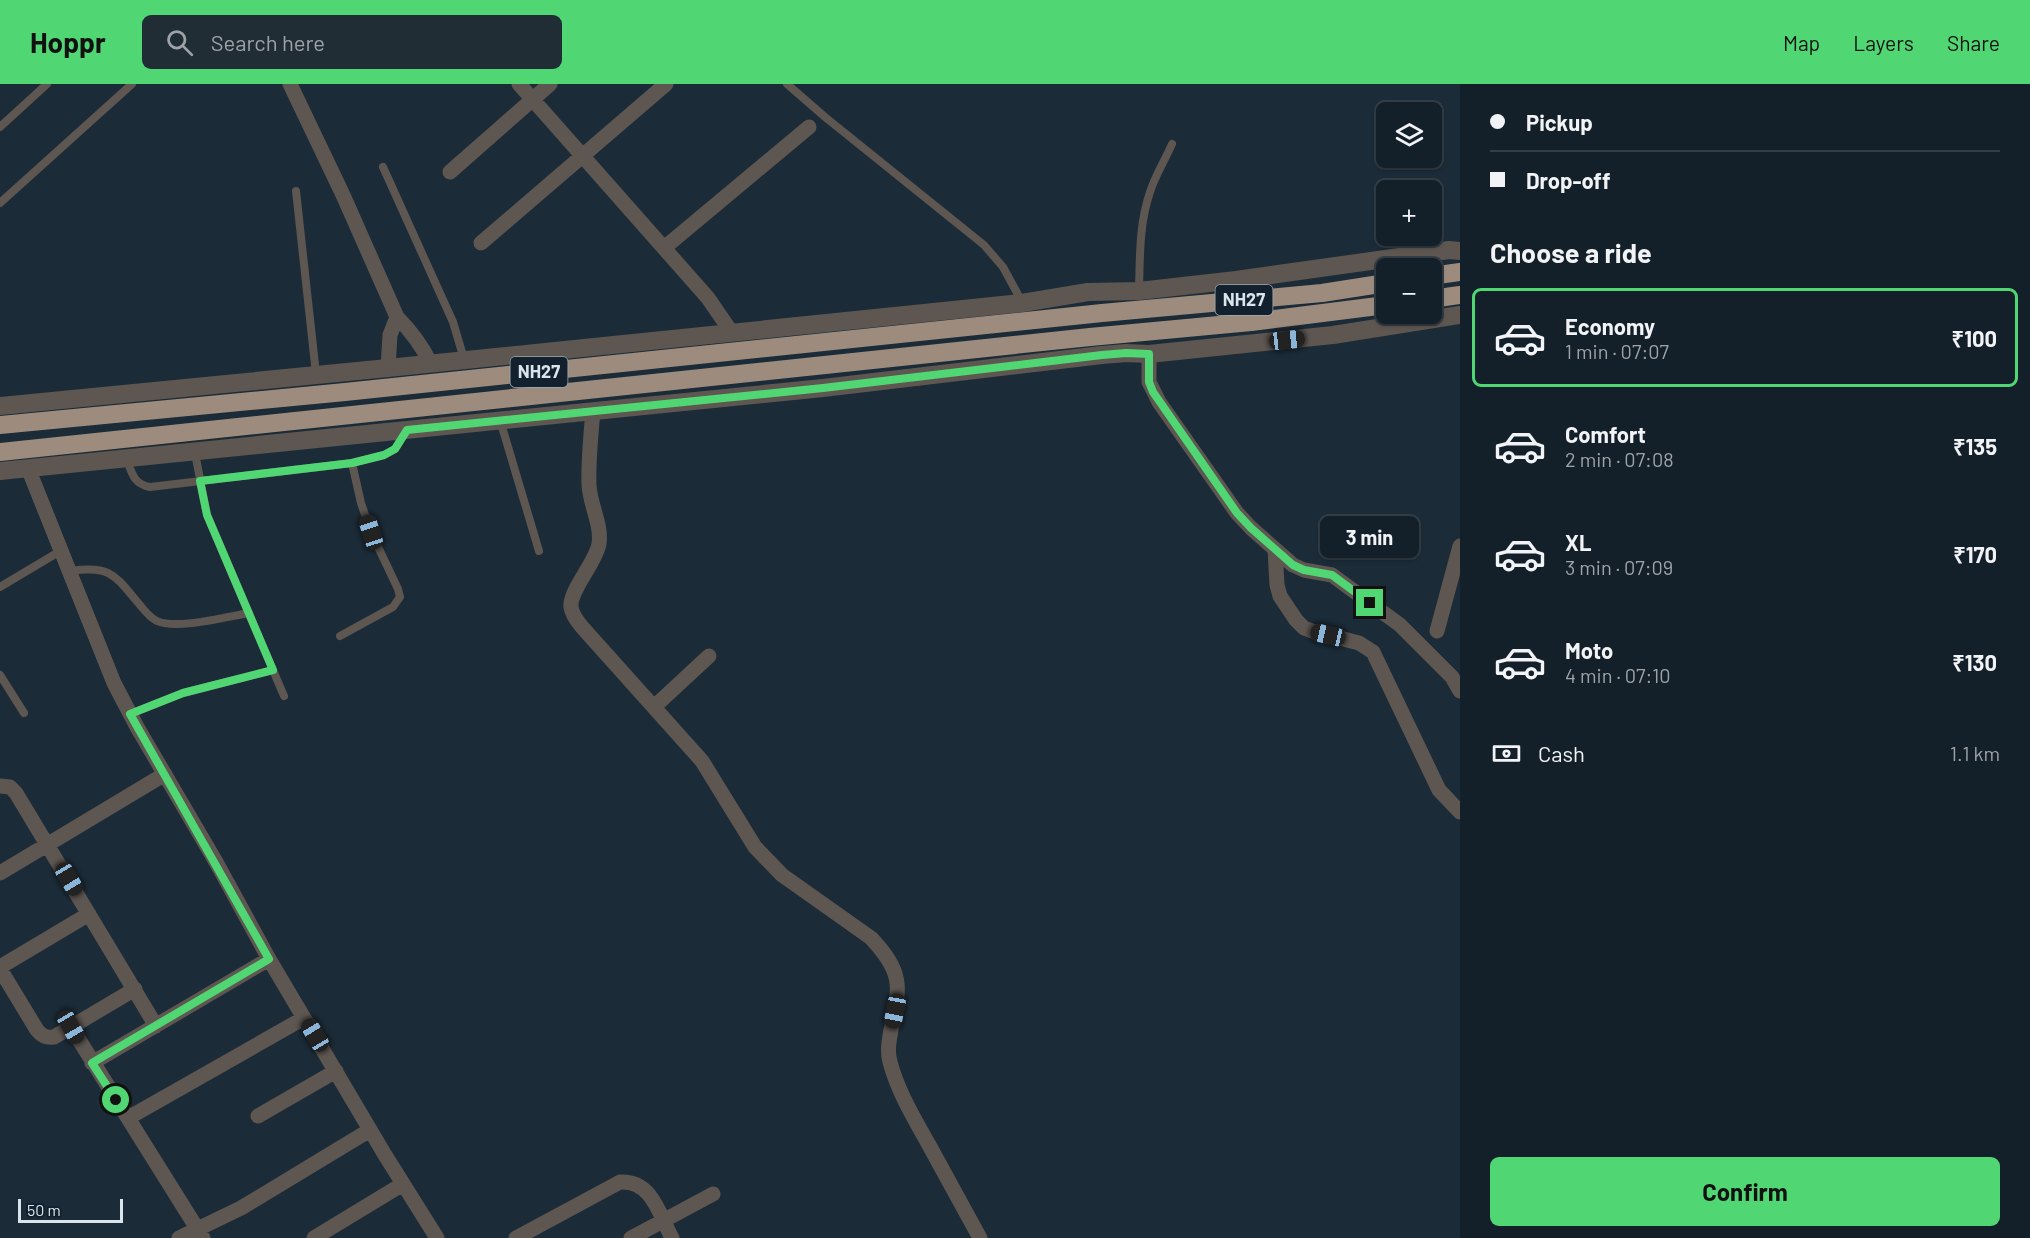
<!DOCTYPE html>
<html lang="en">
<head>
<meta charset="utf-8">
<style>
	body { margin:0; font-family:Barlow,sans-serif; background:#212d35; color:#f1f3f6; height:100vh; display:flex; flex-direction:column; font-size:22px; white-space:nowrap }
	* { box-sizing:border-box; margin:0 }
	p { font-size:20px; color:#9da3a8 }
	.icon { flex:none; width:33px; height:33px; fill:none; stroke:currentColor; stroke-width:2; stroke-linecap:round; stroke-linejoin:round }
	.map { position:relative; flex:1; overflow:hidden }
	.sheet { display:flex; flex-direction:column; background:#142029; width:570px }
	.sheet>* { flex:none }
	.hud { display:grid; align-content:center; height:132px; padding:0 30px; background:#142029 }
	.controls { position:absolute; left:1376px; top:18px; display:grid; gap:12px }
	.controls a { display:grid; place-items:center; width:66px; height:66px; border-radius:9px; background:#142029; box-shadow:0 2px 4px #0004,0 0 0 2px #333e46; font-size:30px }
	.scale { position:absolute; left:18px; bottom:15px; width:105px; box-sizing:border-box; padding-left:6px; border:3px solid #dae4ec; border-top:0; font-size:16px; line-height:21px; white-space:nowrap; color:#dae4ec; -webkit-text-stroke:4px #12212d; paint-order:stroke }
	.end { position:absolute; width:27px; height:27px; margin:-14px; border:8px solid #51d674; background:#111; box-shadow:0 0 0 3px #111 }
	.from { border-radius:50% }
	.bubble { position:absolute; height:42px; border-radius:9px; background:#142029; box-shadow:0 2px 4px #0004,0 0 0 2px #333e46; font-size:20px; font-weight:700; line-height:42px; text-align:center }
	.car { position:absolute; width:18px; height:36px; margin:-18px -9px; border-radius:8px; box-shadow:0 0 4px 2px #0007; background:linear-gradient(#222 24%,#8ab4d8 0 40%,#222 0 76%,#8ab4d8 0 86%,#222 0) }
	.hud b { display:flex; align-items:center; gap:21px; height:57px; font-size:22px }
	.hud b+b { border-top:2px solid #333e46 }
	.hud i { width:15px; height:15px; background:#f1f3f6 }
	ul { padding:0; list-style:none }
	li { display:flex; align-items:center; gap:18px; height:99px; margin:0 12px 9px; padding:0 18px; border:3px solid transparent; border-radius:9px }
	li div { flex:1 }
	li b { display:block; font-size:22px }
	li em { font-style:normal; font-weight:700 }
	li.active { border-color:#51d674 }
	li>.icon { width:54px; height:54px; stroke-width:1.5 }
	h2 { padding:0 30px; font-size:27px; line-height:72px }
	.pay { display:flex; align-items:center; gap:15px; height:66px; padding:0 30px; font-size:22px }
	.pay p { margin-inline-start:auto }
	.action { display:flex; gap:12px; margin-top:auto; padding:12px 30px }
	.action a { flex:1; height:69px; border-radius:9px; background:#51d674; color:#111; font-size:24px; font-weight:700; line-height:69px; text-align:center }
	header { display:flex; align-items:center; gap:36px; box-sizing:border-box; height:84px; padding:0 30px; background:#51d674; color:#111 }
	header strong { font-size:28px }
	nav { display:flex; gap:33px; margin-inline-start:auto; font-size:21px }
	.search { width:420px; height:54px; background:#212d35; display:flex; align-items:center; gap:15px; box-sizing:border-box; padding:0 21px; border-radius:9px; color:#9da3a8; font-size:22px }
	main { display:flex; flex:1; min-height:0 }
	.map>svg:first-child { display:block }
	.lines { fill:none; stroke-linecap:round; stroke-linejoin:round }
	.service { stroke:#5e5651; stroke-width:8 }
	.minor { stroke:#5e5651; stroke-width:15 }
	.tertiary { stroke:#5e5651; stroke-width:18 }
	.trunk { stroke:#9d8c7e; stroke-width:18 }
	.route { stroke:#51d674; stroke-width:8 }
	.labels { text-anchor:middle; stroke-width:4.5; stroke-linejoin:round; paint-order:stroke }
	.shield { fill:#12212d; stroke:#9eaab3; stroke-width:1.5 }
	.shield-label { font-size:18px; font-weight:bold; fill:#dae4ec }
</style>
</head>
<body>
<header>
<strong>Hoppr</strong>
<div class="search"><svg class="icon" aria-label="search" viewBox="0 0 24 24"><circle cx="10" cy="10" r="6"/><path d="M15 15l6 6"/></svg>Search here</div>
<nav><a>Map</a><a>Layers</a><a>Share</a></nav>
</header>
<main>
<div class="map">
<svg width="1460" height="1154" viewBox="0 0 1460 1154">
	<rect width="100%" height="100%" fill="#1b2b37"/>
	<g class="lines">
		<path class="service" d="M787,0L825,33L984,161L1003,183L1022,218
			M0,43L47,0
			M383,83L453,238L464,275
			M296,107L316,290
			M0,119L132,0
			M1139,206C1140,173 1139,140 1150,108C1155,92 1165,76 1172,60
			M500,336L539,467
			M195,369L207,431L284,612
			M127,376C132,390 134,400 150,403L352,379L384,371L395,365L406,347
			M71,487C112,481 115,492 140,521C144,526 150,534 157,537C176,546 226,533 249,529
			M0,503L62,466
			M340,552L393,523L400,513L398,505L371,448L361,419L352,379
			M0,591L24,629
			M130,630L183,609L273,586"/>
		<path class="minor" d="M290,0L343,111L397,233C411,247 422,262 431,280
			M519,0L708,214L732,249
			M450,88L550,0
			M481,159L666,0
			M664,164L809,43
			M1149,270V298L1159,318L1237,429L1251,444L1293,481L1304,486L1332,491L1400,541L1452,593L1460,607
			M388,284L390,251L397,233
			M593,327C591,351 588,377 589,401C590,421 602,441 599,460C595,480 569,507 571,523C572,531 578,538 582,543L702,677L755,763L782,791L871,854C904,889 900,903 891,946C889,957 887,967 890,978C898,1008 914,1034 929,1061C946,1092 963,1123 980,1154
			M28,384L114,599L137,643L216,778L269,875L385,1071L437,1154
			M1275,465L1277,501L1280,512L1296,536L1304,544L1312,547L1359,559L1373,568L1439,706L1460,728
			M1437,547L1460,462
			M654,623L709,572
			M0,702L10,703L16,709L156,942
			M0,789L165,690
			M0,883L89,830
			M0,885L37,946C42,952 46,954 54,953L135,905
			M71,943L203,1154
			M92,979L269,875
			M258,1032L336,987
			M128,1034L304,934
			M179,1154L241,1124L370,1046
			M314,1154L403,1100
			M516,1154L620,1098C652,1096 659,1130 672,1154
			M631,1154L713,1110"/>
		<path class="tertiary" d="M0,322L388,284L1022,219L1088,208L1139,207L1236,196L1449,166L1460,167
			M0,387L823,304L1102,271L1126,269L1149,270L1333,251L1460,231"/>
		<path class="trunk" d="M1431,192L1460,188
			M1431,215L1460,211
			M0,341L345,308L1102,229L1322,209L1386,199
			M0,368L1090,253L1251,238L1386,221"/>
	</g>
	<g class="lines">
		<path class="route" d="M116,1016L92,979L269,875L130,630L183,609L273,586L207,431L200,397L352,379L384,371L395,365L407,346L823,304L1102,271L1126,269L1149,270V298L1153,308L1237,429L1251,444L1293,481L1304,486L1332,491L1370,519"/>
	</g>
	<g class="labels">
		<g class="shield">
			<rect x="1215.5" y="201" width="57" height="30" rx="4.5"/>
			<rect x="510.5" y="273" width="57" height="30" rx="4.5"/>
		</g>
		<g class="shield-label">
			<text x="1244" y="222">NH27</text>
			<text x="539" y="294">NH27</text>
		</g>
	</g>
</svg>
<div class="controls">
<a><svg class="icon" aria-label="layers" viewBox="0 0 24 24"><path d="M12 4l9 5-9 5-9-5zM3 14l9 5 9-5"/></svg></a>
<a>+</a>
<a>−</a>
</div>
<div class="scale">50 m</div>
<i class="end from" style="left:116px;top:1016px"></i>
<i class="end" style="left:1370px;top:519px"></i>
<div class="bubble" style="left:1320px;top:432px;width:99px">3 min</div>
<i class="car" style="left:1287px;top:256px;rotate:84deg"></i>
<i class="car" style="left:371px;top:448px;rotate:342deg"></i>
<i class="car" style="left:1328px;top:551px;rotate:283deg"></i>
<i class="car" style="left:69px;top:795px;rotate:149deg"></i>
<i class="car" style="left:895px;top:927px;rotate:191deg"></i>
<i class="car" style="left:71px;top:943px;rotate:150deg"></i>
<i class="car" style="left:315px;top:951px;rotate:329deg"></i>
</div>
<section class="sheet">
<div class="hud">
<b><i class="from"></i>Pickup</b>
<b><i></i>Drop-off</b>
</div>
<h2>Choose a ride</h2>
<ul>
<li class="active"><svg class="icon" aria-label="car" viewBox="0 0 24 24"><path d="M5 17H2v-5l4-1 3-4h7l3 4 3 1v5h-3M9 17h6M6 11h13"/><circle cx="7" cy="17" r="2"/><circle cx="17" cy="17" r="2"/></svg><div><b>Economy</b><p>1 min · 07:07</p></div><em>₹100</em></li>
<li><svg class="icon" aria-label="car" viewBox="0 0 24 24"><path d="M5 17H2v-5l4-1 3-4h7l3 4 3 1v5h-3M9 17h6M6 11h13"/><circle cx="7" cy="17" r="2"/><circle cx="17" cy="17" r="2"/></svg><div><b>Comfort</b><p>2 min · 07:08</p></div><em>₹135</em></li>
<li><svg class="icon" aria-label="car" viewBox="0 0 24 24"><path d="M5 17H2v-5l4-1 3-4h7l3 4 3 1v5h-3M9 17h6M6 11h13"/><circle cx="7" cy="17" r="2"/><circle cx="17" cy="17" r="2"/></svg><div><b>XL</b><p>3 min · 07:09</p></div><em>₹170</em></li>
<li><svg class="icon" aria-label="car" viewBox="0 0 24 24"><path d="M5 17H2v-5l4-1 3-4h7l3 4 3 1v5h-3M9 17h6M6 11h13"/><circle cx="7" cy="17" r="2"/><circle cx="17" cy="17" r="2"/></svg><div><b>Moto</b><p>4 min · 07:10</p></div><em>₹130</em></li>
</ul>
<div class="pay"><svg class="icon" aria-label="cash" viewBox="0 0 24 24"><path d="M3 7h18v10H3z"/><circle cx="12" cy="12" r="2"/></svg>Cash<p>1.1 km</p></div>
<div class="action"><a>Confirm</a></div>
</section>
</main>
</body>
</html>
